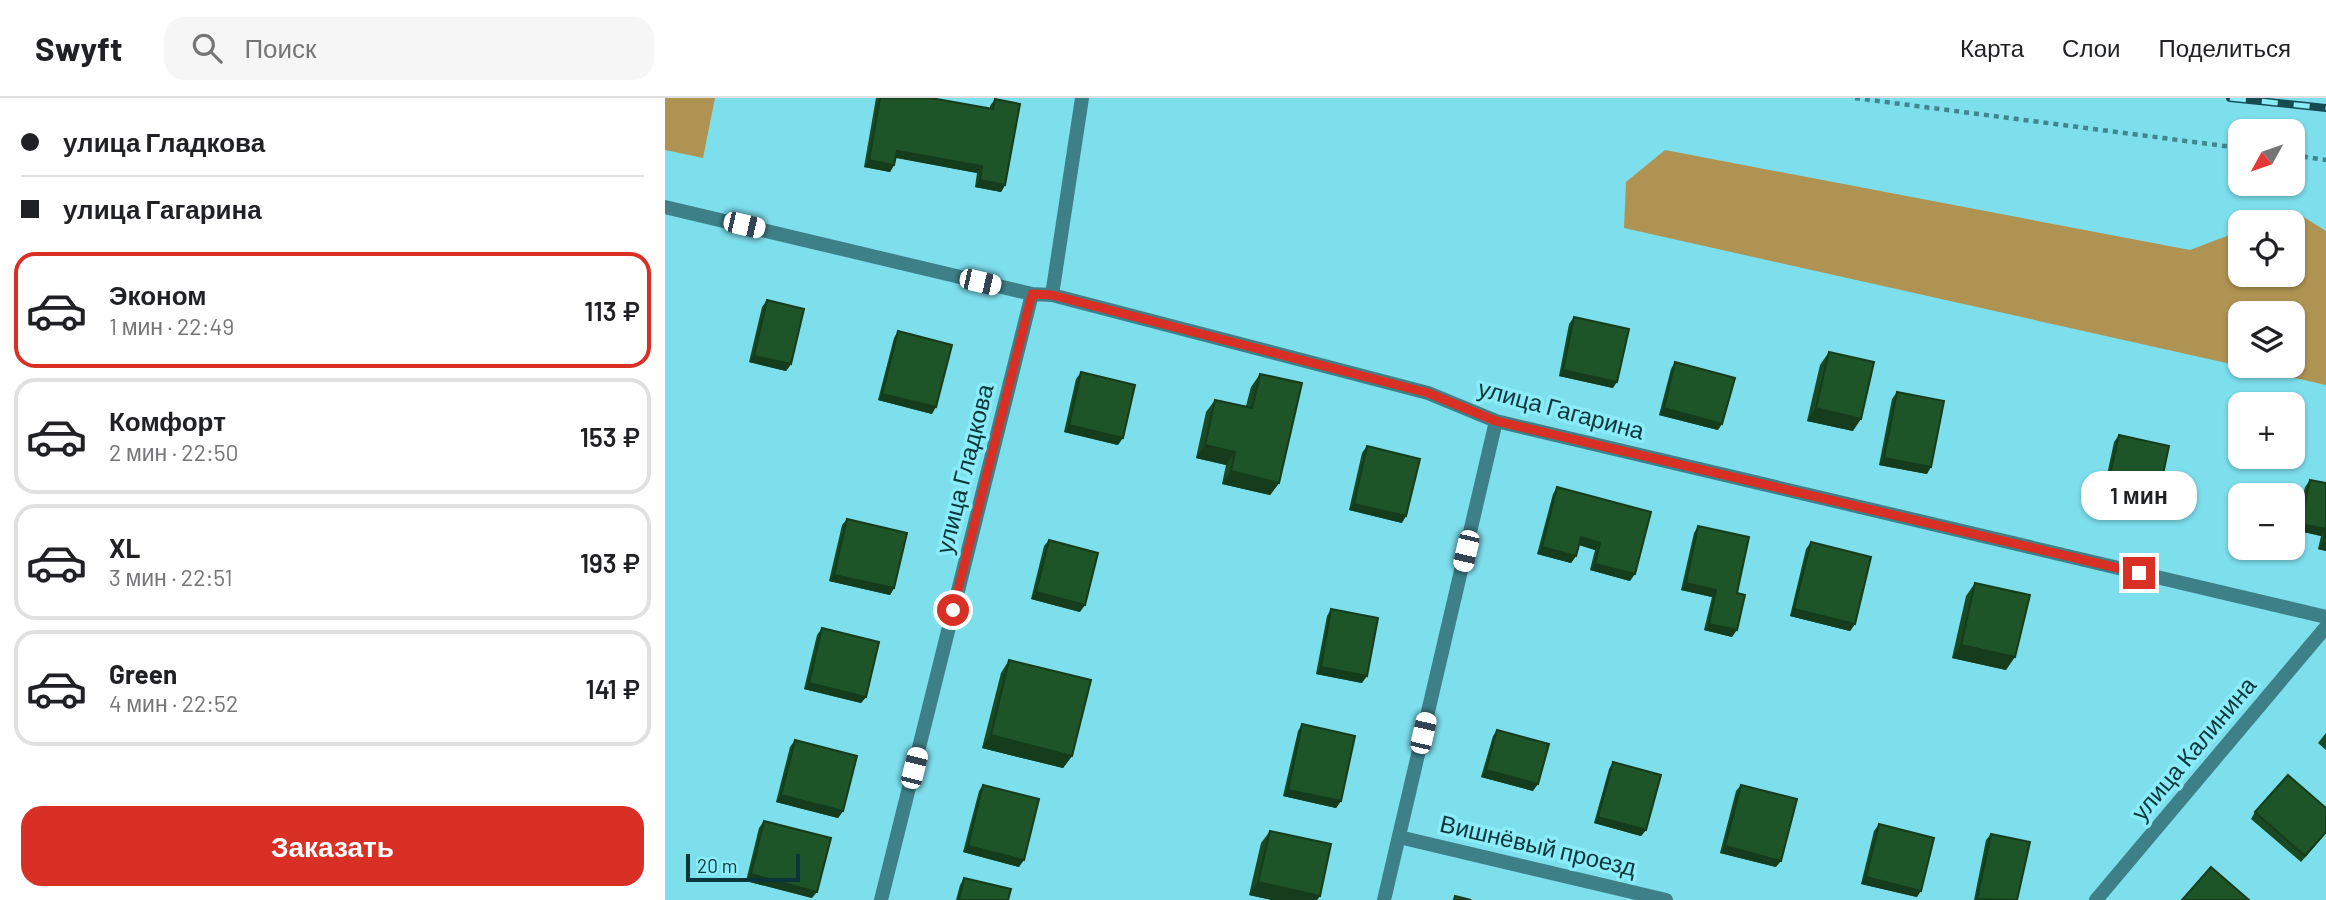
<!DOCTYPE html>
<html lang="ru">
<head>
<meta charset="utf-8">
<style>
	body { margin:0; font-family:Barlow,sans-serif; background:#f6f6f6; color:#202124; height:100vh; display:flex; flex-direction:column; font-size:26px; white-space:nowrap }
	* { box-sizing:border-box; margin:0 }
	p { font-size:23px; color:#757577 }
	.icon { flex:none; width:38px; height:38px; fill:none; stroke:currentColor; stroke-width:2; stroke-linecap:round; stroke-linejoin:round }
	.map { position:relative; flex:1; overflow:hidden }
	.panel { display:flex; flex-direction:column; background:#fff; width:665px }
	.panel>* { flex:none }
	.hud { display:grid; align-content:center; height:154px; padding:0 21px; background:#fff }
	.needle { width:46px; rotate:230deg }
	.buttons { position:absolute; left:1563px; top:21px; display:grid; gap:14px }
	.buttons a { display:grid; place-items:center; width:77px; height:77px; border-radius:14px; background:#fff; box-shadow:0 2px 5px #0004; font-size:35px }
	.scale { position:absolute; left:21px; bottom:18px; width:114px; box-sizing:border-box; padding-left:7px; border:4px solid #0a363b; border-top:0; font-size:19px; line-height:24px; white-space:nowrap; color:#0a363b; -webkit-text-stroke:5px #8becf9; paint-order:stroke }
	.end { position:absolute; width:32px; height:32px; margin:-16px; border:9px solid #d93025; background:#fff; box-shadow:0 0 0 4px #fff }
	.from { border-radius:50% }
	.bubble { position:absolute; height:49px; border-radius:21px; background:#fff; box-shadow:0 2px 5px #0004; font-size:23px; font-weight:600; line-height:49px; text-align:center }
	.car { position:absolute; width:21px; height:42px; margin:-21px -10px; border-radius:9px; box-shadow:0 0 5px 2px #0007; background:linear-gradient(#fff 24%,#345 0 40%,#fff 0 76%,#345 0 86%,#fff 0) }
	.hud b { display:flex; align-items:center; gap:24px; height:66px; font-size:26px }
	.hud b+b { border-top:2px solid #e0e0e0 }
	.hud i { width:18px; height:18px; background:#202124 }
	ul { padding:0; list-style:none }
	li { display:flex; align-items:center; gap:21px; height:116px; margin:0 14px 10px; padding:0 7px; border:4px solid #e0e0e0; border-radius:21px }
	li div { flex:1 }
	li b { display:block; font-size:26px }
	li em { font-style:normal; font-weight:600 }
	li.on { border-color:#d93025 }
	li>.icon { width:63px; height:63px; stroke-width:1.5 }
	.cta { display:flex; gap:14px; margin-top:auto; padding:14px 21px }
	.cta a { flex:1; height:80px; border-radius:21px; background:#d93025; color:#fff; font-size:28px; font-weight:600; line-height:80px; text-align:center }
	header { display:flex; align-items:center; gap:42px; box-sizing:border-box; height:98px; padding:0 35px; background:#fff; border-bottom:2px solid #e0e0e0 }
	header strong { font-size:33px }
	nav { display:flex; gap:38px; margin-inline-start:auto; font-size:24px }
	.search { width:490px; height:63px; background:#f6f6f6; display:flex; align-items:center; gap:18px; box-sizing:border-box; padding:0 24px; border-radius:21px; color:#757577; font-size:26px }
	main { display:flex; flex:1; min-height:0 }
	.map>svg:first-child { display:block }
	.forest { fill:#af9352 }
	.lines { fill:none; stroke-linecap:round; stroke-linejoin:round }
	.path { stroke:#41868f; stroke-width:4.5; stroke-dasharray:5 5; stroke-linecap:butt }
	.service { stroke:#3e8088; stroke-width:14 }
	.minor { stroke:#3e8088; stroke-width:14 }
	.rail-casing { stroke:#184b51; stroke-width:8 }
	.rail { stroke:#8becf9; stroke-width:5; stroke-dasharray:16; stroke-linecap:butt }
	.wall { fill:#1a4922 }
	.shaded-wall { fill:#153c1c }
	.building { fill:#1e5528; stroke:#153c1c; stroke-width:2 }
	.route { stroke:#d93025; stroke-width:9 }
	.labels { text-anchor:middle; stroke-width:7; stroke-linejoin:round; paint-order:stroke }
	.street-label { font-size:24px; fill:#0a363b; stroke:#8becf9 }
</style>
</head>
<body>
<header>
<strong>Swyft</strong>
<div class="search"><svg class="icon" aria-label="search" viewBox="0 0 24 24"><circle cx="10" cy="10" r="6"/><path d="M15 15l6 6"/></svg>Поиск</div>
<nav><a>Карта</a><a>Слои</a><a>Поделиться</a></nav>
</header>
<main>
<section class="panel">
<div class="hud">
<b><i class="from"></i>улица Гладкова</b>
<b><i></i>улица Гагарина</b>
</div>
<ul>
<li class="on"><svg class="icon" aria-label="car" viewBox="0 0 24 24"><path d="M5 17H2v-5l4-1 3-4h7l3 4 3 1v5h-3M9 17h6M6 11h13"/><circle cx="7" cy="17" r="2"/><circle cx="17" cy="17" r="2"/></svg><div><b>Эконом</b><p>1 мин · 22:49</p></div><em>113 ₽</em></li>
<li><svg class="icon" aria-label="car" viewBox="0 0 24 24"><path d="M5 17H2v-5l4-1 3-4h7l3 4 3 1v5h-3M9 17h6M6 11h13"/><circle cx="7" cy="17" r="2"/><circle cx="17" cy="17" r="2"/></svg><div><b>Комфорт</b><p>2 мин · 22:50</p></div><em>153 ₽</em></li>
<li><svg class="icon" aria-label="car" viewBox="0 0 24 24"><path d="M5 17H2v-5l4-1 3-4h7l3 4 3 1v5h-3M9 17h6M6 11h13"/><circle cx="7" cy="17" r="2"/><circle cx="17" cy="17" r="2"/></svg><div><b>XL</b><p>3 мин · 22:51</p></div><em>193 ₽</em></li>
<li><svg class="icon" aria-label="car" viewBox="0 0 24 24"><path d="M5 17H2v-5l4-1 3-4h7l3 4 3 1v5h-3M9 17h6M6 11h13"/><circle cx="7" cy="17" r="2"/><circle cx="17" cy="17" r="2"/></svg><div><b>Green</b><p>4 мин · 22:52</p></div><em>141 ₽</em></li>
</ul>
<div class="cta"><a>Заказать</a></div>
</section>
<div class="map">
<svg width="1661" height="802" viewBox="0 0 1661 802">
	<rect width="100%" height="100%" fill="#7ddeec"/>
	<path class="forest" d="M0,0H50L38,60L0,52Z
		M1000,52L1525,152L1575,133V177H1628V124H1599L1629,113L1661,133V287L1576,268H1628V215H1575V268L959,130L961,84Z"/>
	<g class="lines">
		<path class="path" d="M1190,0L1575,50
			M1628,57L1661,62"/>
		<path class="service" d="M387,197L417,0"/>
		<path class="minor" d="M0,109L367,196L387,197L763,295L831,323L1661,519
			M734,739L1001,802
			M216,802L367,196
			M719,802L831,323
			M1431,802L1661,529"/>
		<g class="rail-casing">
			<path id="rail" d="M1565,0L1661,10"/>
		</g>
		<use href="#rail" class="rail"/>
	</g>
	<path class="wall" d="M211,0H266L325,11V8L330,1L340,87L336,94L310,89L312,75L231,60L229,67L225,74L199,69Z
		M102,202L126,266L121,273L84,264L97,209Z
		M909,219L948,290L894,278L904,226Z
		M233,233L267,316L213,302L229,240Z
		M1164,254L1188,333L1142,323L1155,267Z
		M1010,264L1053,332L994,317L1006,271Z
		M416,274L453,347L399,334L411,281Z
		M595,276L614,385L605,397L557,386L561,367L531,360L541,314L550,302L581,308L586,289Z
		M1232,294L1262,376L1214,367L1227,301Z
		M1454,337L1491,409L1486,416L1436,405L1449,344Z
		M702,348L737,425L684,412L697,355Z
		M1645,382L1661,385V453L1653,451L1656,438L1630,432L1640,389Z
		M892,389L965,483L925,472L930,452L914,447L911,458L906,465L872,456L888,396Z
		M182,421L229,490L225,497L164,483L177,427Z
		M1033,428L1072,495L1067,539L1039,532L1047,499L1016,492L1029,435Z
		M384,442L415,514L366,501L379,448Z
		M1146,444L1190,526L1185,533L1125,518L1141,451Z
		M1310,485L1341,572L1287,560L1301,498Z
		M666,511L697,585L651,576L662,518Z
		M157,530L201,599L196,605L139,591L152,537Z
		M344,562L407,658L398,670L317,650L336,575Z
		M637,626L676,703L671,710L618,698L633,633Z
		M832,632L868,693L816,679L828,638Z
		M1661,635V652L1653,645Z
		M130,642L178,713L173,720L111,704L125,649Z
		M948,664L981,732L976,738L929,725L944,671Z
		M318,687L354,769L298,754L314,693Z
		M1076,687L1111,769L1055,755L1071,693Z
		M1590,714L1661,735L1636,764L1586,721Z
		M99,723L147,800L81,783L94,730Z
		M1214,726L1252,799L1196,786L1209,733Z
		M605,733L655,798L652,802H607L584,797L596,745Z
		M1326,736L1352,802H1309L1321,742Z
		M299,780L343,802H291L295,787Z"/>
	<path class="shaded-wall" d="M232,53L317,68L312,75L228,59Z
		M204,62L229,67L225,74L199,69Z
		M315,82L340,87L336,94L310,89Z
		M89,258L126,266L121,273L84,264Z
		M898,272L952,284L948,290L894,278Z
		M217,296L271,309L267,316L213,302Z
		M999,310L1057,326L1053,332L994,317Z
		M1151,310L1196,321L1188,333L1142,323Z
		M404,327L458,340L453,347L399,334Z
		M540,347L570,354L561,367L531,360Z
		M1219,360L1266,369L1262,376L1214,367Z
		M566,373L614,385L605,397L557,386Z
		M1440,398L1491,409L1486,416L1436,405Z
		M689,406L741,418L737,425L684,412Z
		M1635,426L1661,431L1656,438L1630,432Z
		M916,439L935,445L930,452L911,446Z
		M1658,444L1661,445V453L1653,451Z
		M877,449L911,458L906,465L872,456Z
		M930,466L970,476L965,483L925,472Z
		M169,477L229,490L225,497L164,483Z
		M1021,485L1051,492L1047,499L1016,492Z
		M371,494L420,507L415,514L366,501Z
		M1129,511L1190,526L1185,533L1125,518Z
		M1044,526L1072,532L1067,539L1039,532Z
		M1296,547L1350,559L1341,572L1287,560Z
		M656,569L702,578L697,585L651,576Z
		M144,585L201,599L196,605L139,591Z
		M326,637L407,658L398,670L317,650Z
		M821,672L873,686L868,693L816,679Z
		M623,692L676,703L671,710L618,698Z
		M116,697L178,713L173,720L111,704Z
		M933,719L981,732L976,738L929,725Z
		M303,748L359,762L354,769L298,754Z
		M1060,748L1116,763L1111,769L1055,755Z
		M86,776L152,794L147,800L81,783Z
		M1201,779L1256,793L1252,799L1196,786Z
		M593,784L655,798L652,802H607L584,797Z"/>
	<path class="building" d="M215,0H266L328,11L330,1L355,6L340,87L315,82L317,68L232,53L229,67L204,62Z
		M102,202L139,211L126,266L89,258Z
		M909,219L964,231L952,284L898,272Z
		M233,233L287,247L271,309L217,296Z
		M1164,254L1209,264L1196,321L1151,310Z
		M1010,264L1070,280L1057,326L999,310Z
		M416,274L470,287L458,340L404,327Z
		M595,276L637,285L614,385L566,373L570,354L540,347L550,302L587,310Z
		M1232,294L1279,303L1266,369L1219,360Z
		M1454,337L1504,348L1491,409L1440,398Z
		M702,348L755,361L741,418L689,406Z
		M1645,382L1661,385V431L1635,426Z
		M892,389L986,414L970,476L930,466L935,445L916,439L911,458L877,449Z
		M182,421L242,435L229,490L169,477Z
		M1033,428L1084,439L1072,495L1080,497L1072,532L1044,526L1051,492L1021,485Z
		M1661,431V445L1658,444Z
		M384,442L433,455L420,507L371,494Z
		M1146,444L1206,459L1190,526L1129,511Z
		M1310,485L1365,497L1350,559L1296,547Z
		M666,511L713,520L702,578L656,569Z
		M157,530L214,544L201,599L144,585Z
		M344,562L426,582L407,658L326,637Z
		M637,626L690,638L676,703L623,692Z
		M832,632L884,646L873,686L821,672Z
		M130,642L192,658L178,713L116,697Z
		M948,664L996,677L981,732L933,719Z
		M1623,677L1661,710V734L1640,758L1590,714Z
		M318,687L374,701L359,762L303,748Z
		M1076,687L1132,701L1116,763L1060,748Z
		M99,723L166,740L152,794L86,776Z
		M1214,726L1269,740L1256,793L1201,779Z
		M605,733L666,746L655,798L593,784Z
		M1326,736L1365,744L1352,802L1312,801Z
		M1546,769L1584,802H1517Z
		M299,780L346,791L343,802H294Z
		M790,798L806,802H789Z"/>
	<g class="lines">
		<path class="route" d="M288,512L367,196L387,197L763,295L831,323L1474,475"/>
	</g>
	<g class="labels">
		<g class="street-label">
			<text transform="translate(896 312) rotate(15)" y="8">улица Гагарина</text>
			<text transform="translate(300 371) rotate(-76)" y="8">улица Гладкова</text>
			<text transform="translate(1529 651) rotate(-50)" y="8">улица Калинина</text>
			<text transform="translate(873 748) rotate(13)" y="8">Вишнёвый проезд</text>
		</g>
	</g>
</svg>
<div class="buttons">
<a><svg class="needle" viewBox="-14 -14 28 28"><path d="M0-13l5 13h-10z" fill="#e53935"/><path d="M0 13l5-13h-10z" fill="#757577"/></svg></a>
<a><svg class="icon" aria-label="locate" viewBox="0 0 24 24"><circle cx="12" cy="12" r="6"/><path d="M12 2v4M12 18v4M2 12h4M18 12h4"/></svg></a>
<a><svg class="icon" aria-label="layers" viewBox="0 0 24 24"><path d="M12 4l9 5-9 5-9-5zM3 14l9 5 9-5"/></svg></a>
<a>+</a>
<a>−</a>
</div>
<div class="scale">20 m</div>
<i class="end from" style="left:288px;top:512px"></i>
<i class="end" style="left:1474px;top:475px"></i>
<div class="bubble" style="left:1416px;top:373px;width:116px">1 мин</div>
<i class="car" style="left:79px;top:127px;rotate:103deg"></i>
<i class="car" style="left:315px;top:184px;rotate:103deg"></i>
<i class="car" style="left:801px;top:453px;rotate:193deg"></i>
<i class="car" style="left:758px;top:635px;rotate:13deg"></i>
<i class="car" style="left:249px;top:670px;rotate:14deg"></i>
</div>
</main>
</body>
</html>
